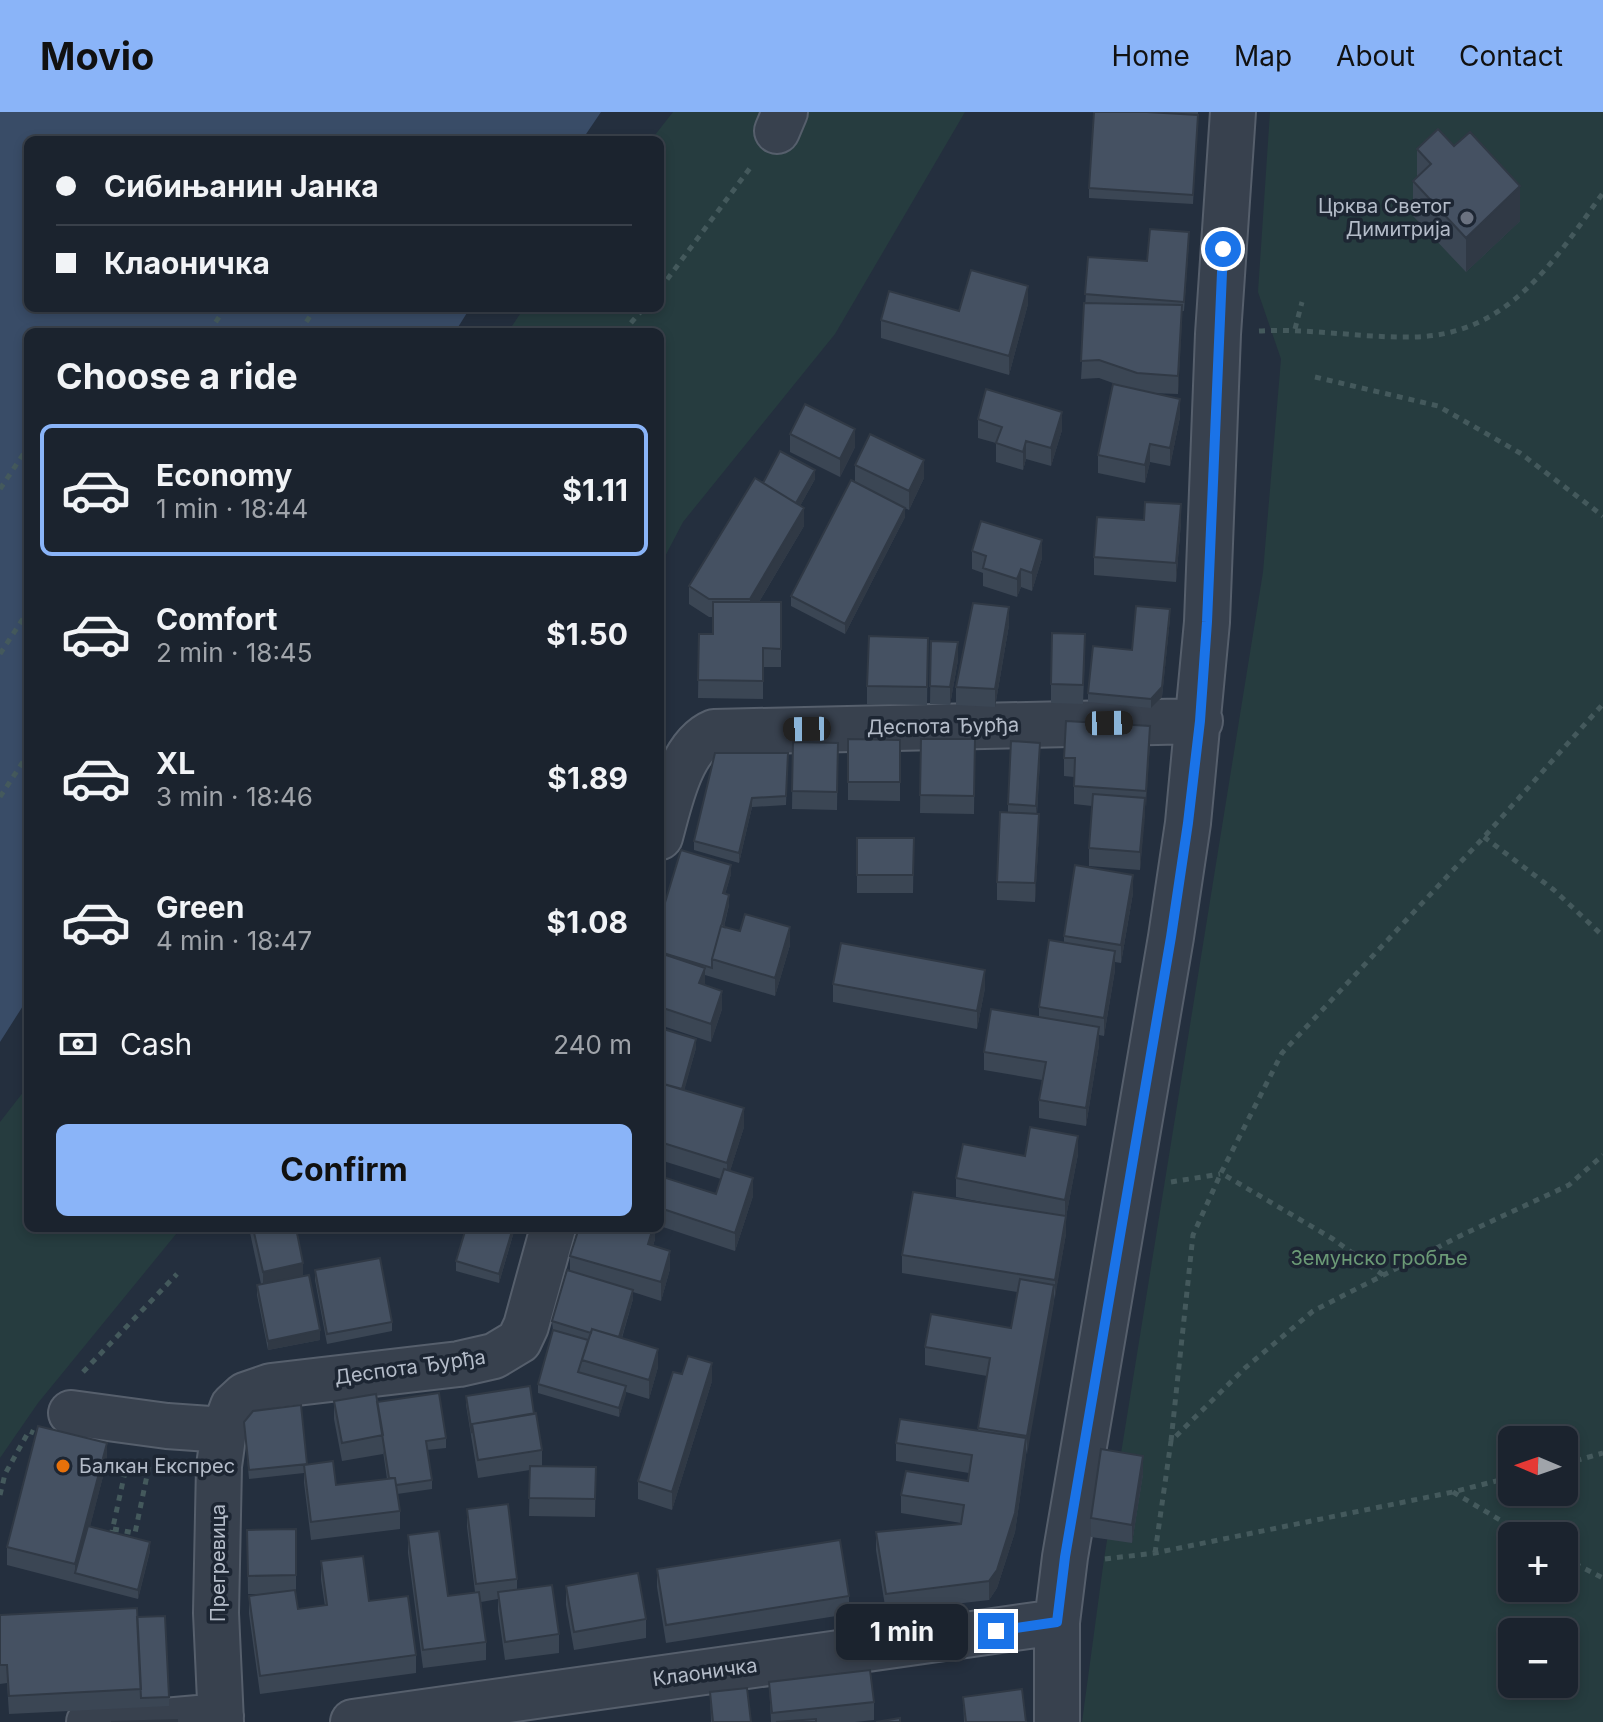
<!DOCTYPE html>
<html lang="en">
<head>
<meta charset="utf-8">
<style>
	body { margin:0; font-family:Inter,sans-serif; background:#282f3a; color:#f1f3f6; height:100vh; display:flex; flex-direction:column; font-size:30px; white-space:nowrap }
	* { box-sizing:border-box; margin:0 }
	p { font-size:26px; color:#a0a4aa }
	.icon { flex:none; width:44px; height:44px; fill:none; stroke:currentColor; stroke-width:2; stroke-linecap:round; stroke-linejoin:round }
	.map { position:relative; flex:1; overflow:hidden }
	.details { position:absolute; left:24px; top:216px; width:640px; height:904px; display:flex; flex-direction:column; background:#1b232e; border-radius:12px; box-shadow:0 4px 12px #0003,0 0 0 2px #39404a }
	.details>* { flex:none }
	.guide { position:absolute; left:24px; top:24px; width:640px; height:176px; border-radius:12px; box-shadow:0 4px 12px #0003,0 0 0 2px #39404a; display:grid; align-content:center; height:176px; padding:0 32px; background:#1b232e }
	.needle { width:52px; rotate:272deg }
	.fabs { position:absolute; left:1498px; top:1314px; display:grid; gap:16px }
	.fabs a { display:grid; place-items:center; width:80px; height:80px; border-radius:12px; background:#1b232e; box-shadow:0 4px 12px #0003,0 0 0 2px #39404a; font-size:40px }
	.end { position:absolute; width:36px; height:36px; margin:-18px; border:10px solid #1a73e8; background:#fff; box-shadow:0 0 0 4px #fff }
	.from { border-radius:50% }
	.bubble { position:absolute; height:56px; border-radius:12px; background:#1b232e; box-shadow:0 4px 12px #0003,0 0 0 2px #39404a; font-size:26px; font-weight:700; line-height:56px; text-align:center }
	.car { position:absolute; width:24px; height:48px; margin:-24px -12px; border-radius:10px; box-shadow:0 0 6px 2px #0007; background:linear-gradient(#222 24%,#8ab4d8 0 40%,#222 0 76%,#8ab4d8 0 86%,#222 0) }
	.guide b { display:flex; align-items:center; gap:28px; height:76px; font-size:30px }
	.guide b+b { border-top:2px solid #39404a }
	.guide i { width:20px; height:20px; background:#f1f3f6 }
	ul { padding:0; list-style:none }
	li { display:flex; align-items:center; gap:24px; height:132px; margin:0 16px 12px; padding:0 16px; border:4px solid transparent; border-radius:12px }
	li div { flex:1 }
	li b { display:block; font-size:30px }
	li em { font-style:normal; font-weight:700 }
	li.active { border-color:#8ab4f8 }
	li>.icon { width:72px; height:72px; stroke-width:1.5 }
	h2 { padding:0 32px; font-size:36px; line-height:96px }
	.pay { display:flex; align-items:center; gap:20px; height:88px; padding:0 32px; font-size:30px }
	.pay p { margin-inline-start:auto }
	.button { display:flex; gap:16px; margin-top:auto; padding:16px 32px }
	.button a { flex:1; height:92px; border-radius:12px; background:#8ab4f8; color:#111; font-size:32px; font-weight:700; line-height:92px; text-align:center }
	header { display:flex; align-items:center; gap:48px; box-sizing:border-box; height:112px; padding:0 40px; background:#8ab4f8; color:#111 }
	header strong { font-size:38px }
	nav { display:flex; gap:44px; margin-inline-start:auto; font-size:28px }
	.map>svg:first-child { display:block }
	.green { fill:#263c3f; fill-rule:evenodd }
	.water { fill:#394c67 }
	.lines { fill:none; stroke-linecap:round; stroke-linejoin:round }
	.minor-casing { stroke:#565f6c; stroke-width:48 }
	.path { stroke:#44595c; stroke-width:5; stroke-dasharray:6 6; stroke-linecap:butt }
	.minor { stroke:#38414e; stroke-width:44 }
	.wall { fill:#3b4654 }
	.shaded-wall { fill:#303945 }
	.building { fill:#455162; stroke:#303945; stroke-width:2 }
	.route { stroke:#1a73e8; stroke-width:10 }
	.worship-dot { fill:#6b7280; stroke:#1d2633; stroke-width:3 }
	.food-dot { fill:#e8710a; stroke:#1d2633; stroke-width:3 }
	.labels { text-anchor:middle; stroke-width:7; stroke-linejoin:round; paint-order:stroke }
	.poi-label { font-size:20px; fill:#b4bcc9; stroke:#1d2633; text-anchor:end }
	.street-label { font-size:20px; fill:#b4bcc9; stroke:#1d2633 }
	.park-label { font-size:20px; fill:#6b9a76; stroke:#1d2633 }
</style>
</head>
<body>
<header>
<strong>Movio</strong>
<nav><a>Home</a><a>Map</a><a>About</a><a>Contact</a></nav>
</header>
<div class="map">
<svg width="1603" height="1610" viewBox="0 0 1603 1610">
	<rect width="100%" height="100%" fill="#242f3e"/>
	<path class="green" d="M673,0H965L835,222L683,410L660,454V220H508L524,196H660V28H651Z
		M1270,0H1603V1610H1082L1104,1447L1263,460L1281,247L1258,180ZM1512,1328H1564V1380H1512ZM1512,1424H1564V1476H1512ZM1512,1520H1564V1572H1512Z
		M28,974V1116H181L38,1291L0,1346V1010Z"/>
	<path class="water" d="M0,0H601L582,28H28V196H470L455,220H28V886L0,930Z"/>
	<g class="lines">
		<g class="minor-casing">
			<path id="minor" d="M777,19L785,0
				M660,725C669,693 680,634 714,620L1200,609
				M71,1301L167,1314L224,1318
				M89,1610L164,1609L221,1604
				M221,1610L216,1501L219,1354L224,1318L233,1294L245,1283L271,1274L459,1252L494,1244L519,1229L526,1214L553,1116
				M353,1610L1057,1510
				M1057,1610V1510L1065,1445L1171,825L1188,711L1207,510L1218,222L1233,0"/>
		</g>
		<path class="path" d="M660,177L753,52
			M1295,217L1302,190
			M1259,219C1310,216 1360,226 1412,225C1508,224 1553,150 1603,81
			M105,220L111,212
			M209,220L223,199
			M300,220L315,196
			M623,220L644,196
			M1315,265L1438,294L1520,341L1603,404
			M0,377L28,335
			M0,542L28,499
			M0,685L28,642
			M1484,725L1554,778L1603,824
			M1171,1070L1220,1062
			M1383,1163L1333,1127L1221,1061L1282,941L1484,725L1603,592
			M83,1260L177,1162
			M1171,1329L1193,1123L1221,1061
			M1564,1352L1603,1341
			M1453,1380L1527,1424
			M0,1383L5,1362L29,1319L34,1321
			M113,1417L135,1421L149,1354
			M111,1424L127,1351
			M1155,1441L1171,1329L1245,1256L1313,1199L1462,1123L1569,1073L1603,1043
			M1564,1446L1603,1466
			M1105,1447L1155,1441L1453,1380L1512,1365"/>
		<use href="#minor" class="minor"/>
	</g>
	<path class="wall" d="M1158,0H1198V3Z
		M1198,3L1193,92L1089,86V76Z
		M1454,34L1520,109L1466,160L1413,104V69L1417,66V37Z
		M1189,129L1184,199H1182L1178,282L1151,281L1180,305L1170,354L1150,350L1145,371L1098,361V343L1121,274L1099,266L1081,267L1088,145L1147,149Z
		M1028,192L1009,263L881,226V208Z
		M978,307L1062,318L1051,354L1026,347L1023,358L996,350V331L978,326Z
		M790,322L855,335L840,365L790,340Z
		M855,353L924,366L909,398L895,391L905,405L845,522L791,494V484L855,371Z
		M815,367L800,394L804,414L759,490H781V555H763V587L698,586L699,522H713V505H709L689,492V474L763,371Z
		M1144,408L1181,410L1176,470L1094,463V445Z
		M972,439L1042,446L1032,479L1021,475L1017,485L983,474V461L972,457Z
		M1170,506L1162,585L1151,596L1088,590V581L1132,538Z
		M1009,513L995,595L956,593V575Z
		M928,526L927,593L867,592V574Z
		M931,529L958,548L950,593L930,592Z
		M1085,540L1083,592L1051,591V572Z
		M848,627L900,628V689L848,688Z
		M921,627H975L974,702L920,701Z
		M793,630L838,631L837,698L792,697Z
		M1150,632L1140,758L1089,754V736L1092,694L1074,692V665L1064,664V646Z
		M788,641L786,693L752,695L739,751L694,738V729Z
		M1040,649L1037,702L1039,720L1035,790L997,788V770L1008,701V692Z
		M857,726H914L913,781H857Z
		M731,762L725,782L729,793L724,815L790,833L775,884L705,863V873L722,897L711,930L660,913V807Z
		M1133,781L1121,851L1115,850V858L1104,924L1099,923V933L1086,1014L1039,1006V988L1042,968L984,958V940L1039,905V895L1064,831V824Z
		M833,872L985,876L977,917L833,890Z
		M660,916L696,936L684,978L744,1015L730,1059L753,1084L735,1139L660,1114V1064L716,1082L721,1067L660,1048Z
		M1078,1042L1066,1105V1122L1026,1343L1015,1420L997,1476L989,1488L886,1500L876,1438V1420L961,1412V1411L901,1401V1383L968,1369L969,1361L896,1349V1331L978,1319L987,1264L925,1253V1235L1011,1216L1017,1180L902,1161V1143L1013,1096L956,1085V1066L1025,1044Z
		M249,1116H296L303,1164L320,1228L268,1238L257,1183V1173L261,1172Z
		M515,1116L499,1171L456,1159V1149Z
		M655,1116V1127L653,1134L670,1157L661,1189L633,1180V1187L622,1226L658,1255L649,1287L626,1280L619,1305L538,1281V1272L553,1219L552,1209L570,1160V1144Z
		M315,1158L392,1210V1219L327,1232L315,1168Z
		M712,1269L672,1398L638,1387V1369Z
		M466,1284L534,1302L542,1338V1354L596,1355L595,1405L529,1404L530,1358L478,1366L466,1293Z
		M334,1289L377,1290L446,1326V1336L427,1338L432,1368V1377L397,1382L400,1399V1417L311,1428L304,1371V1361L249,1367L244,1310L301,1293L307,1353L336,1373L387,1367L383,1339V1342L342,1349L334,1307Z
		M107,1349L90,1414L150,1439L138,1487L7,1453V1435Z
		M1143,1362L1132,1431L1091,1425V1406Z
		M467,1397L517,1467V1478L559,1522V1541L505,1548L498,1499V1487L481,1490L486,1530V1548L423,1556L408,1441V1423L448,1484L475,1480L467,1415Z
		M296,1417V1481L298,1497L325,1494L321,1468V1449L369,1489L416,1543V1561L260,1582L249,1502V1484L264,1482H248L247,1418Z
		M657,1457L849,1484V1502L666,1531L657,1475Z
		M566,1474L646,1507V1526L574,1538L566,1493Z
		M0,1503L137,1505L169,1585V1594L9,1602L7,1571L0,1572Z
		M769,1570L874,1590V1608L855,1610H771Z
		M710,1580L751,1610H711Z
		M963,1585L1026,1610H964Z"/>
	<path class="shaded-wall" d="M1520,74V109L1466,160V126Z
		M1028,174V192L1009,263V244Z
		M1182,193V211L1178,282V264Z
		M1180,287V305L1170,354V336Z
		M1062,300V318L1051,354V336Z
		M855,317V335L840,365V347Z
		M1026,329V347L1023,358V340Z
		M1150,332V350L1145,371V353Z
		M924,348V366L909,398V379Z
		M815,358V367L794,405V396Z
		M1181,392V410L1176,470V451Z
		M804,396V414L750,505V487Z
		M905,396V405L845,522V512Z
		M1042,428V446L1032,479V461Z
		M1021,457V475L1017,485V467Z
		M1009,495V513L995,595V577Z
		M1170,497L1162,585L1151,596V587Z
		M958,530V548L950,593V575Z
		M1150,614V632L1146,697V679Z
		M1040,631V649L1036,712V694Z
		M752,686V695L739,751V741Z
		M1145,686V705L1140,758V740Z
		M1039,702V720L1035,790V771Z
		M731,753V762L723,790V781Z
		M1133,763V781L1121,851V833Z
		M729,783V793L722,821V812Z
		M790,815V833L775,884V866Z
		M1115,839V858L1104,924V906Z
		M705,856V874L699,871Z
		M985,858V876L977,917V899Z
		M722,879V897L711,930V912Z
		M1099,915V933L1086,1014V996Z
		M696,927V936L682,987V977Z
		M744,996V1015L727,1069V1051Z
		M1078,1024V1042L1066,1105V1122L1055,1186V1168L1065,1105V1088Z
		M753,1066V1084L735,1139V1121Z
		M513,1116H515L499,1171V1162Z
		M653,1116H655V1127L648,1151V1132Z
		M670,1139V1157L661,1189V1170Z
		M303,1151V1169L263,1178V1160Z
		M1054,1173V1191L1027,1343V1324Z
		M633,1178V1187L618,1238V1229Z
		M320,1218V1228L268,1238V1229Z
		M658,1237V1255L649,1287V1268Z
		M712,1251V1269L672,1398V1380Z
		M626,1274V1283L619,1305V1296Z
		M1026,1326V1345L1015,1420L997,1476L989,1488V1469Z
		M107,1331V1349L78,1462L75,1461V1452Z
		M1143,1344V1362L1132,1431V1413Z
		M150,1430V1439L138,1487V1478Z"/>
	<path class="building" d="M1094,0H1147L1198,3L1193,83L1089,76Z
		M1438,17L1454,34L1470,20L1520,74L1466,126L1413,69L1431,52L1417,37Z
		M1150,117L1189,120L1184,190L1085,182L1088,145L1147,149Z
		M971,158L1028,174L1009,244L881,208L889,179L959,199Z
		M1084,191L1182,193L1178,264L1137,261L1099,248L1081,249Z
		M1113,272L1180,287L1170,336L1150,332L1145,353L1098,343Z
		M986,277L1062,300L1051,336L1026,329L1023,340L996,331L1002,315L978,307Z
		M805,292L855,317L840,347L790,322Z
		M870,322L924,348L909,379L855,353Z
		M780,339L815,358L796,391L763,371Z
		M755,366L804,396L750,487H709L689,474Z
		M851,368L905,396L845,512L791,484Z
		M1145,390L1181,392L1176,451L1094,445L1097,405L1144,408Z
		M981,409L1042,428L1032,461L1021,457L1017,467L983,456L986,444L972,439Z
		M713,490H781V537L763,536V569L698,568L699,522H713Z
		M973,491L1009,495L995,577L956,575Z
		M1136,494L1170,497L1162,575L1151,587L1088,581L1093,534L1132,538Z
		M1052,521L1085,522L1083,573L1051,572Z
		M869,524L928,526L927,575L867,574Z
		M931,529L958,530L950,575L930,574Z
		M1066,609L1150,614L1146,679L1074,674L1075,646H1064Z
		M848,627L900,628V670H848Z
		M921,627H975L974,684L920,683Z
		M1011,629L1040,631L1036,694L1008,692Z
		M793,630L838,631L837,680L792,679Z
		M715,641H788L786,684L752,686L739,741L694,729Z
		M1093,682L1145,686L1140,740L1089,736Z
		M1000,700L1039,702L1035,771L997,770Z
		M857,726H914L913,763H857Z
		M681,738L731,753L723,781L729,783L722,812H724V815L721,814L712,847V856L660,840V807Z
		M1075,753L1133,763L1121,833L1064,824Z
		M745,802L790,815L775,866L712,847L721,814L740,819Z
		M1049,828L1115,839L1104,906L1039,895Z
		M841,831L985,858L977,899L833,872Z
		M660,841L705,856L699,871L722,879L711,912L660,895Z
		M991,897L1099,915L1086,996L1039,988L1046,950L984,940Z
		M660,916L696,927L682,977L660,971Z
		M660,971L744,996L727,1051L660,1030Z
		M1030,1015L1078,1024L1065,1088L956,1066L963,1032L1025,1044Z
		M724,1057L753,1066L735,1121L660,1096V1064L716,1082Z
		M913,1080L1066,1104L1055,1168L902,1143Z
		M253,1116H296L303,1151L263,1160Z
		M466,1116H513L499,1162L456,1149Z
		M579,1116H653L648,1132L670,1139L661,1170L570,1144Z
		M380,1146L392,1210L327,1222L315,1158Z
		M567,1158L633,1178L619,1225L592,1217L591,1221L552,1209Z
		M309,1163L320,1218L268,1229L257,1173Z
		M1020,1167L1054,1173L1027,1324L978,1316L990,1246L925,1235L931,1202L1011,1216Z
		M592,1217L658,1237L649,1268L582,1248Z
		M553,1218L588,1228L578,1260L626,1274L619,1296L538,1272Z
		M688,1244L712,1251L672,1380L638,1369L673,1260L682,1262Z
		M530,1274L534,1302L472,1312V1321L466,1284Z
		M439,1281L446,1326L426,1329L432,1368L396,1373L395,1366H389L377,1290Z
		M376,1282L383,1323L342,1331L334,1289Z
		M301,1293L307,1352L249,1358L244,1310L253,1299Z
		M536,1301L542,1338L478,1348L472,1312Z
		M900,1307L1026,1326L1015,1401L997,1458L989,1469L886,1482L876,1420L961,1412L964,1393L901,1383L906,1359L968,1369L972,1343L896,1331Z
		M38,1314L107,1331L75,1452L7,1435Z
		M1101,1337L1143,1344L1132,1413L1091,1406Z
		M333,1349L336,1373L395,1366L400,1399L311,1410L304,1353Z
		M530,1354L596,1355L595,1387L529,1386Z
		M508,1392L517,1467L476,1472L467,1397Z
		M88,1414L150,1430L138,1478L75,1461Z
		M296,1417V1463L248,1464L247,1418Z
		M439,1419L448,1484L479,1480L486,1530L423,1538L408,1423Z
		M840,1428L849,1484L666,1513L657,1457Z
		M363,1444L369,1489L408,1484L416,1543L260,1564L249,1484L295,1478L298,1497L327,1493L321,1449Z
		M638,1461L646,1507L574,1520L566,1474Z
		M552,1473L559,1522L505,1530L498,1480Z
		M137,1496L141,1577L9,1584L7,1553H0V1503Z
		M165,1504L169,1585L141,1586L137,1505Z
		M870,1558L874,1590L772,1601L769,1570Z
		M747,1576L751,1610H713L710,1580Z
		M1022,1577L1026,1610H966L963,1585Z
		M900,1606V1610H876Z
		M816,1607V1610H776Z
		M177,1608V1610H111Z"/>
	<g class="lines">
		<path class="route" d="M996,1519L1057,1510L1065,1445L1171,825L1188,711L1200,609L1207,510L1223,137"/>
	</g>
	<circle class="worship-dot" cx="1467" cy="106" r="8"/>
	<circle class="food-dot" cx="63" cy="1354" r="8"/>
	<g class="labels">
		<g class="poi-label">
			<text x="1451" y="101">Црква Светог<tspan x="1451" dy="23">Димитрија</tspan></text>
			<text x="79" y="1361" text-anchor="start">Балкан Експрес</text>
		</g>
		<g class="street-label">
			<text transform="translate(943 614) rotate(-1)" y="7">Деспота Ђурђа</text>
			<text transform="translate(410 1255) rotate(-8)" y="7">Деспота Ђурђа</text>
			<text transform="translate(218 1451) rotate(-90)" y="7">Прегревица</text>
			<text transform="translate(705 1560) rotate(-8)" y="7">Клаоничка</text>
		</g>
		<g class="park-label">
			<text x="1379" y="1153">Земунско гробље</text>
		</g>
	</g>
</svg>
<div class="fabs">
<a><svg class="needle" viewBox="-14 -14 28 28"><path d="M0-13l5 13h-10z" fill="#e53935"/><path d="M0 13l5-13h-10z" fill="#a0a4aa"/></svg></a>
<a>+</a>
<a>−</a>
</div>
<i class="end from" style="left:1223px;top:137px"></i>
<i class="end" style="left:996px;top:1519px"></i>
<div class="bubble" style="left:836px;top:1492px;width:132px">1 min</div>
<i class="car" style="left:1109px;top:611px;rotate:89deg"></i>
<i class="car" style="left:807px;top:617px;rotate:269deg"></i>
<div class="guide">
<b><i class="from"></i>Сибињанин Јанка</b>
<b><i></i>Клаоничка</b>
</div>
<section class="details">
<h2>Choose a ride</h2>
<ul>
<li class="active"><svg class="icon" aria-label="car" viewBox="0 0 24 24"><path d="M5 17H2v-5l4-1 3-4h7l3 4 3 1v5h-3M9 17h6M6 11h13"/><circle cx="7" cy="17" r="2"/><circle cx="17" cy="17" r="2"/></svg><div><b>Economy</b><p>1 min · 18:44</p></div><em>$1.11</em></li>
<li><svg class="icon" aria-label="car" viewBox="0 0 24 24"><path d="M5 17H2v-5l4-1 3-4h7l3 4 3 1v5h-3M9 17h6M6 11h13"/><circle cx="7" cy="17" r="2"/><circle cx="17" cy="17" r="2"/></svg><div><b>Comfort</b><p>2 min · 18:45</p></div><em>$1.50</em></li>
<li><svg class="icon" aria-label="car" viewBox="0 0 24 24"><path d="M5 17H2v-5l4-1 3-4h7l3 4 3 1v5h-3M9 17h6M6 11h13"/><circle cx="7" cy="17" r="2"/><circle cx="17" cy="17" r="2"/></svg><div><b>XL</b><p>3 min · 18:46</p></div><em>$1.89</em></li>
<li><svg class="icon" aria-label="car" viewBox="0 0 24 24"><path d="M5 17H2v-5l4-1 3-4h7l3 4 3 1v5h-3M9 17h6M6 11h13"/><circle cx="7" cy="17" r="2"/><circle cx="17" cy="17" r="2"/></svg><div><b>Green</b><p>4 min · 18:47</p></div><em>$1.08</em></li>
</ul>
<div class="pay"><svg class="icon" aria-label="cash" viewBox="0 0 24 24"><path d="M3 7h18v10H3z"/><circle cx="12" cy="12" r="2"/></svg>Cash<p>240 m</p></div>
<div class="button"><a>Confirm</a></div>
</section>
</div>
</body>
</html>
